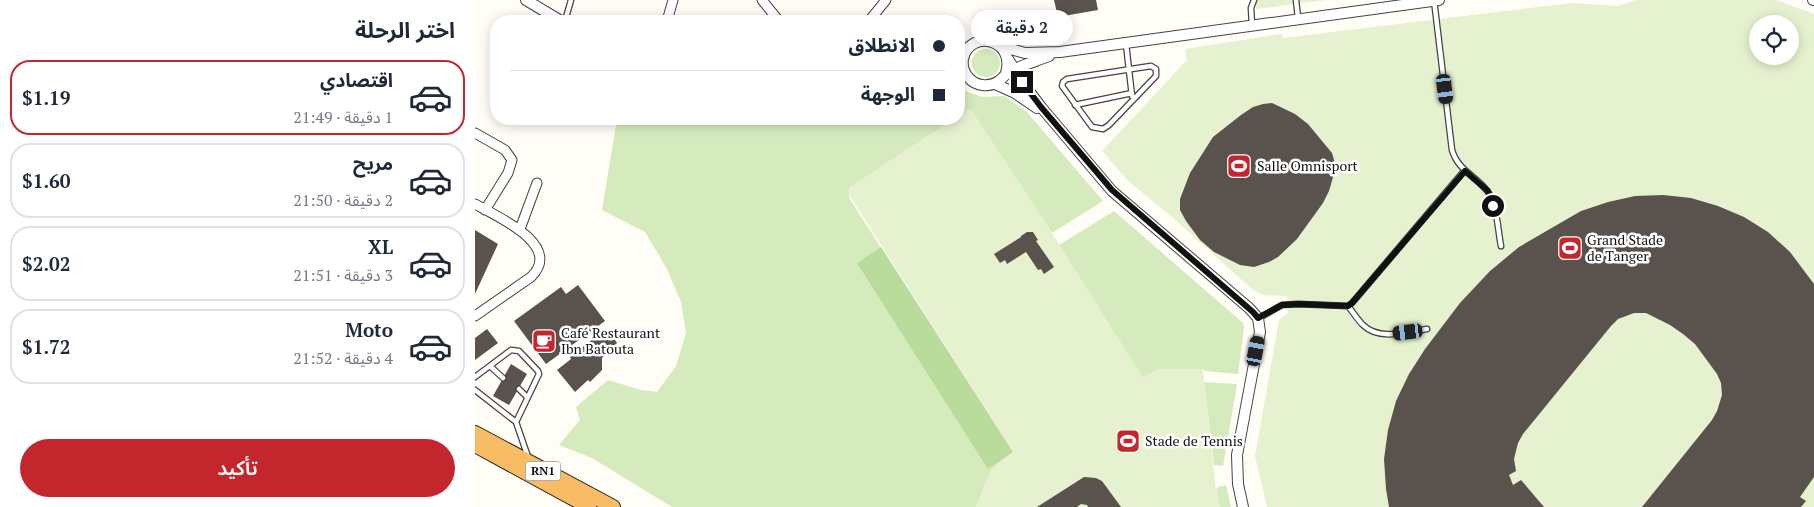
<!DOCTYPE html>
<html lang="ar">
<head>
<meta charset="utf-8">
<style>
	body { margin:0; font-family:"PT Serif","Noto Sans Arabic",serif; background:#f2f2f3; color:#1f2937; direction:rtl; height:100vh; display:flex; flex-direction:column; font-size:19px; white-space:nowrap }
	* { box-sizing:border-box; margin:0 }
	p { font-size:16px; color:#747a83 }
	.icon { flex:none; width:28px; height:28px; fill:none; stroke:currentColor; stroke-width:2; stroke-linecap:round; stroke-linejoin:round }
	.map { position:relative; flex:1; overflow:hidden; direction:ltr }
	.side { display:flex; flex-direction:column; background:#fff; width:475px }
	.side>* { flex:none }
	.hud { position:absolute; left:15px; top:15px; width:475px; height:110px; border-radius:20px; box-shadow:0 2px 12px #0003; direction:rtl; display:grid; align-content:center; height:110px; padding:0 20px; background:#fff }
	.fabs { position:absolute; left:1274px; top:15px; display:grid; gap:10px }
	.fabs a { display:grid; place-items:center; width:50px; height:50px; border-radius:50%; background:#fff; box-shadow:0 2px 12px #0003; font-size:25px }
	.end { position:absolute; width:22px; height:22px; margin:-11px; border:6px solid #111; background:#fff; box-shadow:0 0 0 2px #fff }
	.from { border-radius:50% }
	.bubble { position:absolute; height:35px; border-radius:18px; background:#fff; box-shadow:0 2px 12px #0003; font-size:16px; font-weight:600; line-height:35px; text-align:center; direction:rtl }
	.car { position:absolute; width:15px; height:30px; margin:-15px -8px; border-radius:6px; box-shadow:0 0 4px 1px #0007; background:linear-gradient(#222 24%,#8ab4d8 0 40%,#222 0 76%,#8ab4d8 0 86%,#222 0) }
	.hud b { display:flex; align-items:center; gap:18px; height:48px; font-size:19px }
	.hud b+b { border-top:1px solid #e0e1e3 }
	.hud i { width:12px; height:12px; background:#1f2937 }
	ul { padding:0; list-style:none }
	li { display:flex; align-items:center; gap:15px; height:75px; margin:0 10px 8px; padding:0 10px; border:2px solid #e0e1e3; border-radius:20px }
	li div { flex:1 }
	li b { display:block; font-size:19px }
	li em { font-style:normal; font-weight:600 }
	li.on { border-color:#c4262e }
	li>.icon { width:45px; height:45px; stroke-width:1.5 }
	h2 { padding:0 20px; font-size:22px; line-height:60px }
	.cta { display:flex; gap:10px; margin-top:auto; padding:10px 20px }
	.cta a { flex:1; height:58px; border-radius:30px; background:#c4262e; color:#fff; font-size:20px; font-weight:600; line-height:58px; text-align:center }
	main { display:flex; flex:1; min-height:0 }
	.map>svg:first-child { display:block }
	.green { fill:#d5ebbd }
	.forest { fill:#b9dc9c }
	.pitch { fill:#e6f2cf; fill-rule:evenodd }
	.building { fill:#5a524d }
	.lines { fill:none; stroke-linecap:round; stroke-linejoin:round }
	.service-casing { stroke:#444; stroke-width:7 }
	.minor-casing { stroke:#444; stroke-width:11 }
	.tertiary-casing { stroke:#444; stroke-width:12 }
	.trunk-casing { stroke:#222; stroke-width:16 }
	.service { stroke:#fff; stroke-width:4.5 }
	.minor { stroke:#fff; stroke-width:9 }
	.tertiary { stroke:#fff; stroke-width:10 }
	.trunk { stroke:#f7bc64; stroke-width:14 }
	.route { stroke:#111; stroke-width:6 }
	.labels { text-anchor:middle; stroke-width:5; stroke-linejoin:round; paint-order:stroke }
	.shield { fill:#fff; stroke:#585858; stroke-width:1 }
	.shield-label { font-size:12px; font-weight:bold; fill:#111 }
	.poi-label { font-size:14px; fill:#111; stroke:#fff; text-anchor:start }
</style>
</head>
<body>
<main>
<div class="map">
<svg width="1339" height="507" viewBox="0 0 1339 507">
	<rect width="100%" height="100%" fill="#fffdf5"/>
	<path class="green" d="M497 63a14 14 0 1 1 28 0a14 14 0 1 1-28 0Z
		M484,86L490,91L507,97L529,96L551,111L628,201L577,233L496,110L493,109L484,115Z
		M142,119H479L377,186L374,189V198L538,452L516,471L501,507H197L117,458L84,445L105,420L101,407L133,380L166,390L182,392L201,366L211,333L206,302L192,269L170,232L127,210Z
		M639,211L768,323L769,328L763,374L730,371L728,369H684L668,378L584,245Z
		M729,382L761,384L762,385L748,466L739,465Z
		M751,485L756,507H745L741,490L743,487Z"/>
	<path class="forest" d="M406,247L538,452L513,469L382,263Z"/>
	<path class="pitch" d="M780,0H851L781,9Z
		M1161,0H1301L1339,14V507H792L780,456L804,320L813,313L812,296L788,295L778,290L697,217L652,180L627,151L712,60L710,49L807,34L808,38L1097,3L1143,6ZM1282,24H1315V56H1282Z
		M493,109L496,110L577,233L668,378L684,369H728L741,490L745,507H501L516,471L522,464L538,452L373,193L377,186L479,119H484V115Z"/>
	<path class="building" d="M579,0H621L623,10L583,17Z
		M797,103L820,114L833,124L857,153L861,167L854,191L848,203L822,239L803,257L794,262L779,267L765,265L739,252L725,240L711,221L705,210V199L715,173L738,137L766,115L778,107L788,104Z
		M1188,195L1216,198L1243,206L1269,217L1293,232L1315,252L1339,284V477L1325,497L1331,501L1326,507H1167L1237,420L1242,411L1247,395L1246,383L1242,374L1220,344L1208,334L1195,325L1171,313H1159L1143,319L1136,326L1048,434L1043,443L1039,459L1041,471L1034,475L1038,485L1046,480L1069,507H914L911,489L909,459L913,430L921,401L934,374L950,349L985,303L1015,271L1044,247L1106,211L1133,202L1160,196Z
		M0,230L23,244L0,294Z
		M552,232H558L563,240L561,241L579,267L569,274L566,269L563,270L551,252L532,264L530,260L525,263L519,254L546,237V236Z
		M103,285L130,321L71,364L39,321L86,287L91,294Z
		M12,329L23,343L0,360V338Z
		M134,330L142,343L127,358V370L115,382L113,380L100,392L82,370L96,359L95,357L127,332L129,334Z
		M36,364L52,374L34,405L18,396Z
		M609,477L621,478L627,481L646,507H613L612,505L606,504L602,507H562Z"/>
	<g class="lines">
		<g class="service-casing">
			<path id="service" d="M821,0L823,18
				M959,0L977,150C983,171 1002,176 1013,192C1022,204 1023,231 1026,246
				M90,21L96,0
				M777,25L776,8L779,0
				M651,44L657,96
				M676,66L681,69V76L634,125L628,129L617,127L587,86L588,82L592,79Z
				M600,105L657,93
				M873,306C878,312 882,319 888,325C904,341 932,332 952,329
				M784,318L807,305L823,304L873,306L877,303L989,171
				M15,366L28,378
				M0,377L36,350L44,351L63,371L64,374L41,422
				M44,389L52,397
				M0,390L41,422L53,457"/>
		</g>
		<g class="minor-casing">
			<path id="minor" d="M287,0L304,21
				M192,21L198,0
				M394,21L411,0
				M0,133L30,150L37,160L33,173L10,210
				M0,204C21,216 89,245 56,277L0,316
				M45,229L62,183"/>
		</g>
		<g class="tertiary-casing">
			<path id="tertiary" d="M51,0L86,21
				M1338,0H1339
				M525,46L550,53L585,52L964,0
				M533,59L547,82L566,107L637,191L774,308L783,318L785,332L762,455L763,484L768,507
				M531,73C541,38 494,29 488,59C487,65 489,72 493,77C500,86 514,88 524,81C528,78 530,74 535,71C548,65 561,61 574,56
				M520,84L540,93L562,108"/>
		</g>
		<g class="trunk-casing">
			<path id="trunk" d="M0,433L138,507
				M0,445L114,507"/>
		</g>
		<use href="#service" class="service"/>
		<use href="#minor" class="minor"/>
		<use href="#tertiary" class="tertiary"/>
		<use href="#trunk" class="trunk"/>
	</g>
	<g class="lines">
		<path class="route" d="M547,82L566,107L637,190L778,312L783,318L807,305L823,304L873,306L877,303L990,171L1013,191L1018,206"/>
	</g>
	<defs>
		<g id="stadium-square" transform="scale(1.25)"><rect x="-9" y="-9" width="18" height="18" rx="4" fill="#c4262e" stroke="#fff"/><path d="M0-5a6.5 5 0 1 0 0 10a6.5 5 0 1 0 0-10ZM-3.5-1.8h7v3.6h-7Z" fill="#fff"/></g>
		<g id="cafe-square" transform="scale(1.25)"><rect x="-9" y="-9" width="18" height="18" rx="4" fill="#c4262e" stroke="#fff"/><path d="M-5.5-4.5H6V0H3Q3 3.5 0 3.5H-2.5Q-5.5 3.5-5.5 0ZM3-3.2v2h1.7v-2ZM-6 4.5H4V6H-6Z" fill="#fff"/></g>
	</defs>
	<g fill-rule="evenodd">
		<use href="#stadium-square" x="764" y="166"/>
		<use href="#stadium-square" x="1095" y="248"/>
		<use href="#cafe-square" x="69" y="341"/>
		<use href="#stadium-square" x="653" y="441"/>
	</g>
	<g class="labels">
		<rect class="shield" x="50.5" y="461.5" width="35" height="19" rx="4"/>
		<g class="shield-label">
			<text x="68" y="475">RN1</text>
		</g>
		<g class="poi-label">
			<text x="782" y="171">Salle Omnisport</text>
			<text x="1112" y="245">Grand Stade<tspan x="1112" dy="16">de Tanger</tspan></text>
			<text x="86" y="338">Café Restaurant<tspan x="86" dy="16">Ibn Batouta</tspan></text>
			<text x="670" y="446">Stade de Tennis</text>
		</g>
	</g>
</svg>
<div class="fabs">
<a><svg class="icon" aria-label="locate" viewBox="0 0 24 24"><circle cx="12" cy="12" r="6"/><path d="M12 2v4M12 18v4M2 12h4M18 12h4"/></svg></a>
</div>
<i class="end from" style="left:1018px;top:206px"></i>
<i class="end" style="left:547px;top:82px"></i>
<div class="bubble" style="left:496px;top:10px;width:102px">2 دقيقة</div>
<i class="car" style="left:970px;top:89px;rotate:173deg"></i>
<i class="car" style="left:933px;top:332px;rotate:263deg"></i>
<i class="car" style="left:781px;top:351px;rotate:11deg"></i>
<div class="hud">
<b><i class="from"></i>الانطلاق</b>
<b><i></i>الوجهة</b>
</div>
</div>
<section class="side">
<h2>اختر الرحلة</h2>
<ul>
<li class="on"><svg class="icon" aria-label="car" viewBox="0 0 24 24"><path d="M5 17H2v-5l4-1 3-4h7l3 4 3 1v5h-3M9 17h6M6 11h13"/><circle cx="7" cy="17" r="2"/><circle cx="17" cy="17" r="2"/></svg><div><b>اقتصادي</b><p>1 دقيقة · 21:49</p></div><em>$1.19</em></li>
<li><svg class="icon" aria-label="car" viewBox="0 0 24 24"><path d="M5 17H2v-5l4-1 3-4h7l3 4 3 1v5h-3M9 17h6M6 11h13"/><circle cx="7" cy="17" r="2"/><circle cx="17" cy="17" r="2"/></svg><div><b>مريح</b><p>2 دقيقة · 21:50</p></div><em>$1.60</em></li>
<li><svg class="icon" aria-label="car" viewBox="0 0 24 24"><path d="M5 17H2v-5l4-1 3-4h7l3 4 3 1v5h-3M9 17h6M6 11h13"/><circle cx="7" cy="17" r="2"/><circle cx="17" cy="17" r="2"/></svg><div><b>XL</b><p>3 دقيقة · 21:51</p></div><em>$2.02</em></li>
<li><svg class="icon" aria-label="car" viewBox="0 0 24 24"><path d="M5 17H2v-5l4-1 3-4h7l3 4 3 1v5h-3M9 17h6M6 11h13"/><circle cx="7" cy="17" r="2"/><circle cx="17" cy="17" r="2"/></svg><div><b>Moto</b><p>4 دقيقة · 21:52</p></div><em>$1.72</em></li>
</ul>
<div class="cta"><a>تأكيد</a></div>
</section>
</main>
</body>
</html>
